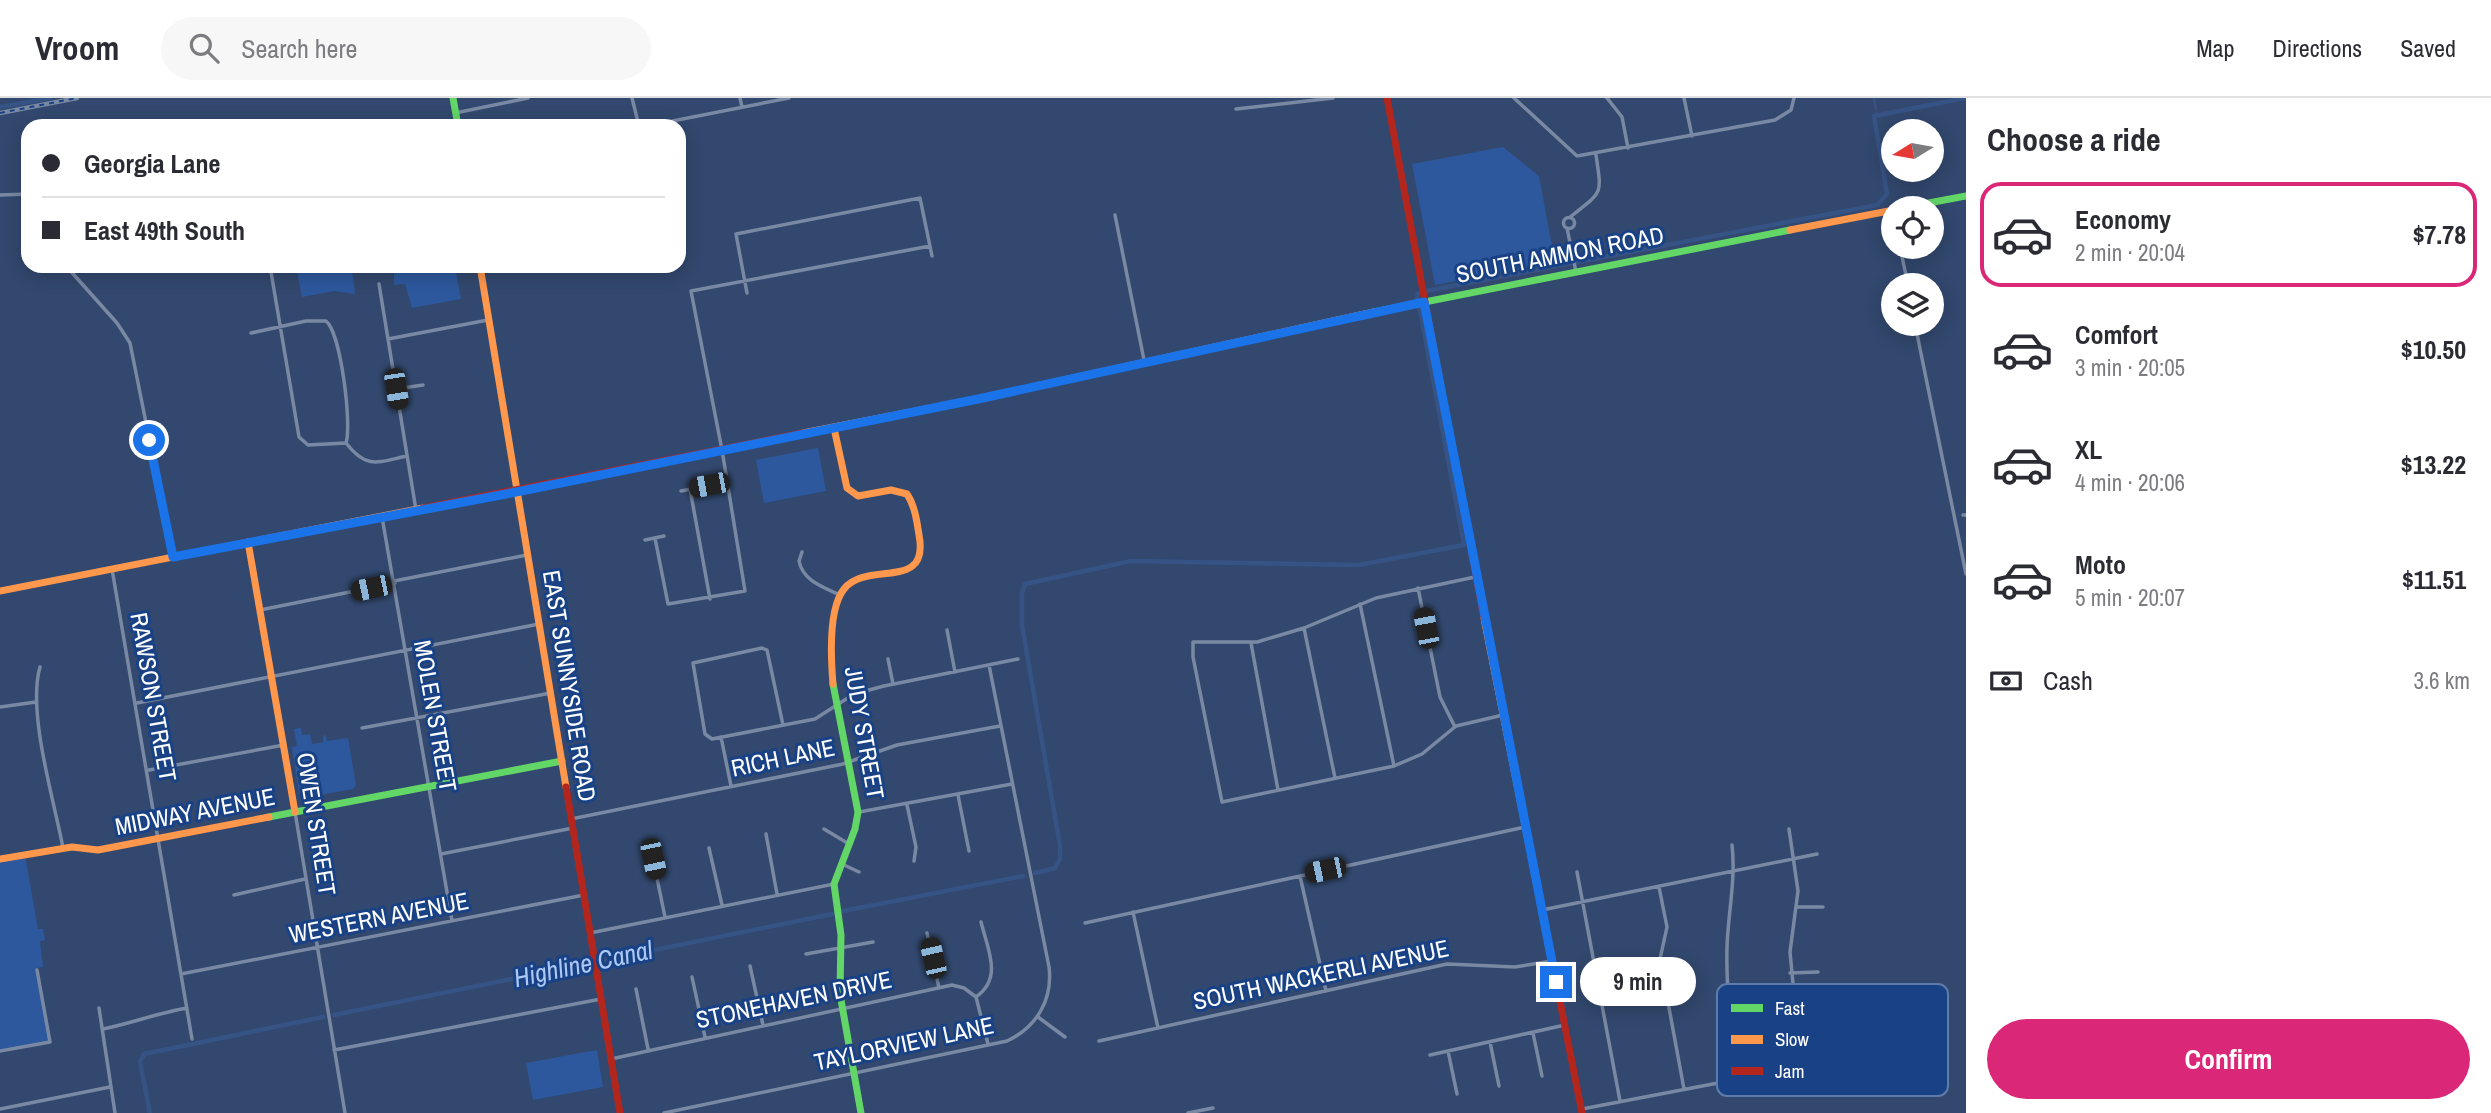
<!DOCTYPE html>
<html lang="en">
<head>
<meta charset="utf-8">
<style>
	body { margin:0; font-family:"Archivo Narrow",sans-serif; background:#f7f7f7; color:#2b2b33; height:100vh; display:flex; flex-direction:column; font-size:26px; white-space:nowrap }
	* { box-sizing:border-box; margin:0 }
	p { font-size:23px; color:#7c7c81 }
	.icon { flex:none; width:38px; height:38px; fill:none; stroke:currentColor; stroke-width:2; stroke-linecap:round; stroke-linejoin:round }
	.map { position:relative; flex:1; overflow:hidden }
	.panel { display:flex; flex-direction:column; background:#fff; width:525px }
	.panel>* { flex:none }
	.top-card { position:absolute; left:21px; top:21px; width:665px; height:154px; border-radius:21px; box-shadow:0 4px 18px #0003; display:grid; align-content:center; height:154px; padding:0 21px; background:#fff }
	.needle { width:46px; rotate:259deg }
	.controls { position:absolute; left:1881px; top:21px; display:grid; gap:14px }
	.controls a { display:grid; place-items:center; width:63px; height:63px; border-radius:50%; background:#fff; box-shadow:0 4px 18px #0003; font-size:35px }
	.end { position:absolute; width:32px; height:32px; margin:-16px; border:9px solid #1a73e8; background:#fff; box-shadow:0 0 0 4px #fff }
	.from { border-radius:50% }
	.bubble { position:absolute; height:49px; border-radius:24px; background:#fff; box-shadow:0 4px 18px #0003; font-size:23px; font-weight:700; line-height:49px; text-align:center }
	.car { position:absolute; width:21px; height:42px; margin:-21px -10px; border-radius:9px; box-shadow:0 0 5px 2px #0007; background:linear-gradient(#222 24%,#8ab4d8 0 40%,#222 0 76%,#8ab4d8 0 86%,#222 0) }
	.top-card b { display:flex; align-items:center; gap:24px; height:66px; font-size:26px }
	.top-card b+b { border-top:2px solid #e1e1e2 }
	.top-card i { width:18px; height:18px; background:#2b2b33 }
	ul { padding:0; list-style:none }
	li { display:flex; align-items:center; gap:21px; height:105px; margin:0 14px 10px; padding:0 7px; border:4px solid transparent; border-radius:21px }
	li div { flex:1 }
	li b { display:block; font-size:26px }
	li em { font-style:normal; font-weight:700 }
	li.active { border-color:#db2777 }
	li>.icon { width:63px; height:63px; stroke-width:1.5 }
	h2 { padding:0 21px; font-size:32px; line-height:84px }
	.pay { display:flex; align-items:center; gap:18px; height:77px; padding:0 21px; font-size:26px }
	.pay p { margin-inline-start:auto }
	.action { display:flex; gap:14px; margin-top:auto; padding:14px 21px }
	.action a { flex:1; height:80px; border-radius:42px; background:#db2777; color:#fff; font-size:28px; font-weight:700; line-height:80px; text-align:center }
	header { display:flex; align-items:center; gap:42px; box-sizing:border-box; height:98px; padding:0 35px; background:#fff; border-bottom:2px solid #e1e1e2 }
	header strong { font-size:33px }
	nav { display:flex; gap:38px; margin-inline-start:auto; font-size:24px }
	.search { width:490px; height:63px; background:#f7f7f7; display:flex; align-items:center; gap:18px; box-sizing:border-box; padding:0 24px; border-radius:38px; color:#7c7c81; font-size:26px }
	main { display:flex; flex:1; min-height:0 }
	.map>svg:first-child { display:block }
	.green { fill:#2d589d }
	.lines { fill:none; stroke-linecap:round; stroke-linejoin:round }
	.stream { stroke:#365385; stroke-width:2 }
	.canal { stroke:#365385; stroke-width:4.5 }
	.street { stroke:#7989a3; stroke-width:3.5 }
	.fast { stroke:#63d668; stroke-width:7 }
	.slow { stroke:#ff974d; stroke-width:7 }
	.jam { stroke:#b3261e; stroke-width:7 }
	.rail-casing { stroke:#7a89a3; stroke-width:4.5 }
	.rail { stroke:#194286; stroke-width:2; stroke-dasharray:5; stroke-linecap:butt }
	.route { stroke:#1a73e8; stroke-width:9 }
	.labels { text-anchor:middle; stroke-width:6; stroke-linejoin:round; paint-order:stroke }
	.street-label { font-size:24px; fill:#fff; stroke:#194286 }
	.water-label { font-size:26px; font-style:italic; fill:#acc8f4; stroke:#194286 }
	.key { fill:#194286; stroke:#5e7baa; stroke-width:2 }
	.key-label { font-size:19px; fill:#fff }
</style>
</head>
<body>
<header>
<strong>Vroom</strong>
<div class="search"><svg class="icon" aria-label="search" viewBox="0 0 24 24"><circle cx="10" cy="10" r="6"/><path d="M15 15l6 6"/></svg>Search here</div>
<nav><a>Map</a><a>Directions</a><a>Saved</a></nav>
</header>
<main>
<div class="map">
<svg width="1966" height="1015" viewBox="0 0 1966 1015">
	<rect width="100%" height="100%" fill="#32486e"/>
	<path class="green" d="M1503,49L1539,78L1555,164L1435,187L1412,66Z
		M296,168H369L352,171L355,196L334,193L302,199Z
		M389,168H455L461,201L412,210L405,186L394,187V169Z
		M818,350L826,393L764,405L756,362Z
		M301,630L302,637L310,636L312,646L323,644V638L326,637L327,643L348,640L356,687L353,691L303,700L299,695L292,649L297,648L294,631Z
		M25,757L38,831H43L45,842L40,843L43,869L37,870L50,944L0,953V762Z
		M597,952L603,989L533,1002L526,965Z"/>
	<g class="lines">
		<path class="stream" d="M1874,0L1876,11
			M1876,14L1877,17"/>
		<path class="canal" d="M0,9L50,0
			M1426,193L1877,107L1887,96L1874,18L1965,0
			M1417,200L1418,195
			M1035,775L1055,770L1060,761V748L1022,527V495L1025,486L1131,463L1359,467L1464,447L1419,207
			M843,813L1023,778
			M334,917L832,816
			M150,1015L140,964L144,956L323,919"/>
		<path class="street" d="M632,0L639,28
			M740,0L742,9
			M1514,0L1577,58L1775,22L1791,12L1794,0
			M1607,0L1622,19L1628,50
			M1684,0L1692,38
			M1236,11L1333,0
			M455,15L528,0
			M647,28L789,0
			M0,97L28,96
			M1115,117L1145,267
			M1570,119C1603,93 1602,98 1596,57
			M1563.5 125a5.5 5.5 0 1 1 11 0a5.5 5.5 0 1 1-11 0Z
			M1567,130L1576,174
			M1900,149L1908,187
			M66,168L117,225L130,245L173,459
			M270,168L299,339L308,347L346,345
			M379,186L416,412
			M747,195L736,136L920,100L932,158
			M1915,226L1966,476
			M251,235L306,223H326C341,235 352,327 346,345C367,372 378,364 407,358
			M388,241L488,222
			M396,291L423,287
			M690,391L710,501
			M681,393L728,384
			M1963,417H1966
			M382,419L452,823
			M655,440L668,506L745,493L722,352L691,193L930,148
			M645,442L664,438
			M802,454L799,463C803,483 823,489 840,497
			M112,471L192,941
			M1475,479L1376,500L1304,530L1257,544H1193V559L1222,704L1394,668L1422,656L1456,628L1503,617
			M394,483L527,457
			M1418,490L1440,599L1455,629
			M1360,506L1394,668
			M260,512L395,485
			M1304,530L1335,680
			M947,532L955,574
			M1251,545L1278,692
			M888,561L893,586
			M40,569C27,614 54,702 63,750
			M137,605L539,526
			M0,609L36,604
			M783,627L767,552L762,550L693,565L705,636L712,641L815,621L854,596L884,588L1018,561
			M362,630L551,595
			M721,639L731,688
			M149,672L284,647
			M958,697L969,753
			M907,707L916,749L914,763
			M295,714L345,1015
			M859,714L1012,686
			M571,721L843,666L897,647L1000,628
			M824,731L849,746
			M1789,731L1798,793L1790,854L1799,948
			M766,736L777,796
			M1732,747C1736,782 1728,815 1727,849C1726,891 1731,938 1744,978
			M709,750L722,807
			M441,756L573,730
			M653,761L665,819
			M842,766L859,774
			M1577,774L1620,1003
			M1300,778L1326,893
			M1659,789L1667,829L1660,861L1684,991
			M234,797L305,781
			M1796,809H1823
			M1542,812L1817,756
			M1133,814L1158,930
			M1085,825L1525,729
			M590,835L834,786
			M927,835L939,890
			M806,856L873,844
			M750,868L763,927
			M1790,875L1818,874
			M181,876L584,797
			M692,879L705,939
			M636,891L648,951
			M976,899C1003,880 988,852 981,824
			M99,910L115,1015
			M1038,919L1065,939
			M103,931C132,925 158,915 187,910
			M1533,935L1542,978
			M1099,943L1447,866L1515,869L1552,863
			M1490,944L1499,988
			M334,952L601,901
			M0,953L50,944L37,872
			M1448,953L1457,996
			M1430,957L1565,927
			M611,961L952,887L964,890L976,899L988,946
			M0,1011L110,989
			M1582,1011L1739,981L1778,952L1827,943
			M664,1015L1007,943C1037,929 1053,901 1049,869L989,567
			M1188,1015L1213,1010"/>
		<path class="fast" d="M453,0L458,28
			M1902,110L1966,98
			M1374,214L1790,132
			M833,586L858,714L855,731L834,786L841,837L840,896L861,1015
			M269,719L562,663"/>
		<path class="slow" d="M1790,132L1894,112
			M480,168L566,689
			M803,335L978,301L1374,214
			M248,444L295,714
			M0,493L423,410
			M1484,520L1554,873
			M833,586C831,562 828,511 844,491C867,462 930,494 919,437C917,424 915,408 907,396L891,392L858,398L847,390L834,330
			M0,761L72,749L98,752L269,719"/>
		<path class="jam" d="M1387,0L1484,520
			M423,410L803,335
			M566,689L620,1015
			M1554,873L1582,1015"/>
		<g class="rail-casing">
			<path id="rail" d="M0,15L77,0"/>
		</g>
		<use href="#rail" class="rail"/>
	</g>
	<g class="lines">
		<path class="route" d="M149,342L173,459L506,396L978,301L1424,204L1556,884"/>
	</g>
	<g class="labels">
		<g class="street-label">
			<text transform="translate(1560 157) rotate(-11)" y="8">SOUTH AMMON ROAD</text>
			<text transform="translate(569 588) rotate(81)" y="8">EAST SUNNYSIDE ROAD</text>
			<text transform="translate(153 599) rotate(80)" y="8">RAWSON STREET</text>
			<text transform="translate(435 618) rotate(80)" y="8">MOLEN STREET</text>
			<text transform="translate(864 635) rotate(80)" y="8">JUDY STREET</text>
			<text transform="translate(783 660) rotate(-12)" y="8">RICH LANE</text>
			<text transform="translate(195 714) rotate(-11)" y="8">MIDWAY AVENUE</text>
			<text transform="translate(316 726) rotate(81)" y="8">OWEN STREET</text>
			<text transform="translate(379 820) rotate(-11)" y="8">WESTERN AVENUE</text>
			<text transform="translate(1321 877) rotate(-12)" y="8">SOUTH WACKERLI AVENUE</text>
			<text transform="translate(794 902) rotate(-12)" y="8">STONEHAVEN DRIVE</text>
			<text transform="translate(904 946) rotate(-12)" y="8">TAYLORVIEW LANE</text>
		</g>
		<g class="water-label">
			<text transform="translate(583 866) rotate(-12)" y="9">Highline Canal</text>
		</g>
	</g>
	<rect x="1717" y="886" width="231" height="112" rx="10" class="key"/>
	<rect x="1731" y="906" width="32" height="8" fill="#63d668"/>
	<rect x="1731" y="937" width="32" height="9" fill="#ff974d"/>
	<rect x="1731" y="969" width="32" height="8" fill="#b3261e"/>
	<g class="key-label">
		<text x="1775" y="917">Fast</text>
		<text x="1775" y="948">Slow</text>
		<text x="1775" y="980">Jam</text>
	</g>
</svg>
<div class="controls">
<a><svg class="needle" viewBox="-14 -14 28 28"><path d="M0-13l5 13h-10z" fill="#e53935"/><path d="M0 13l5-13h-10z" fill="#7c7c81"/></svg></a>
<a><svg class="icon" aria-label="locate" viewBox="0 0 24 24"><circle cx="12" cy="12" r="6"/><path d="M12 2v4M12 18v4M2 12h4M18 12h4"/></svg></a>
<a><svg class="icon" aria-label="layers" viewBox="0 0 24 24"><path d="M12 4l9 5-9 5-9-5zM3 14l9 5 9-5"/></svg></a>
</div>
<i class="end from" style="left:149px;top:342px"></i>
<i class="end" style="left:1556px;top:884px"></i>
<div class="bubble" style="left:1580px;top:859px;width:116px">9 min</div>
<i class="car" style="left:396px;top:291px;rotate:171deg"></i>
<i class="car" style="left:709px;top:387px;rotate:259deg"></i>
<i class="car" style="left:371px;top:490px;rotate:258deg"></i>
<i class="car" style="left:1426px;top:530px;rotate:349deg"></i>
<i class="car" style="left:653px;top:761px;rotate:168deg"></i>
<i class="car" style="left:1325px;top:772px;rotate:258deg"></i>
<i class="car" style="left:933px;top:860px;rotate:347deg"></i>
<div class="top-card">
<b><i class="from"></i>Georgia Lane</b>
<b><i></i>East 49th South</b>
</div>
</div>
<section class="panel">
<h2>Choose a ride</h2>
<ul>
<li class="active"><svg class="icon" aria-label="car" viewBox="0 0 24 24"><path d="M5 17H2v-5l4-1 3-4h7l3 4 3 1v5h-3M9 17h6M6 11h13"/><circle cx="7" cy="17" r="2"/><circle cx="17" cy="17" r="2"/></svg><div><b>Economy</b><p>2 min · 20:04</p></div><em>$7.78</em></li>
<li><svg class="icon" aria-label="car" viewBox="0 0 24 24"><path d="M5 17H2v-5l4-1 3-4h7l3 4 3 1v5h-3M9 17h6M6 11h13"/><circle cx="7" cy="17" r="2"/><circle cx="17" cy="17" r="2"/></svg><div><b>Comfort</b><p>3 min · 20:05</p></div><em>$10.50</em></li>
<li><svg class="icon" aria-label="car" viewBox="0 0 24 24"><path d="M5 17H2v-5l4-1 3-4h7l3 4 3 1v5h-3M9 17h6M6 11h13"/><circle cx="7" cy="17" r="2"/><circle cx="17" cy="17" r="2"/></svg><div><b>XL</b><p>4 min · 20:06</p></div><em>$13.22</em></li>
<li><svg class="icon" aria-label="car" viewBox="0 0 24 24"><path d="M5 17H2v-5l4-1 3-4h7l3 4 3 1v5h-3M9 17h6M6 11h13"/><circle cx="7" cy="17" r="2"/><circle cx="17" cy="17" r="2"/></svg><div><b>Moto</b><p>5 min · 20:07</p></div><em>$11.51</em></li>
</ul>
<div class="pay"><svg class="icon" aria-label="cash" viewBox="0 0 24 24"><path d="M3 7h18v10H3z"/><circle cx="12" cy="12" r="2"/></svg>Cash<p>3.6 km</p></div>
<div class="action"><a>Confirm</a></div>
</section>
</main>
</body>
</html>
